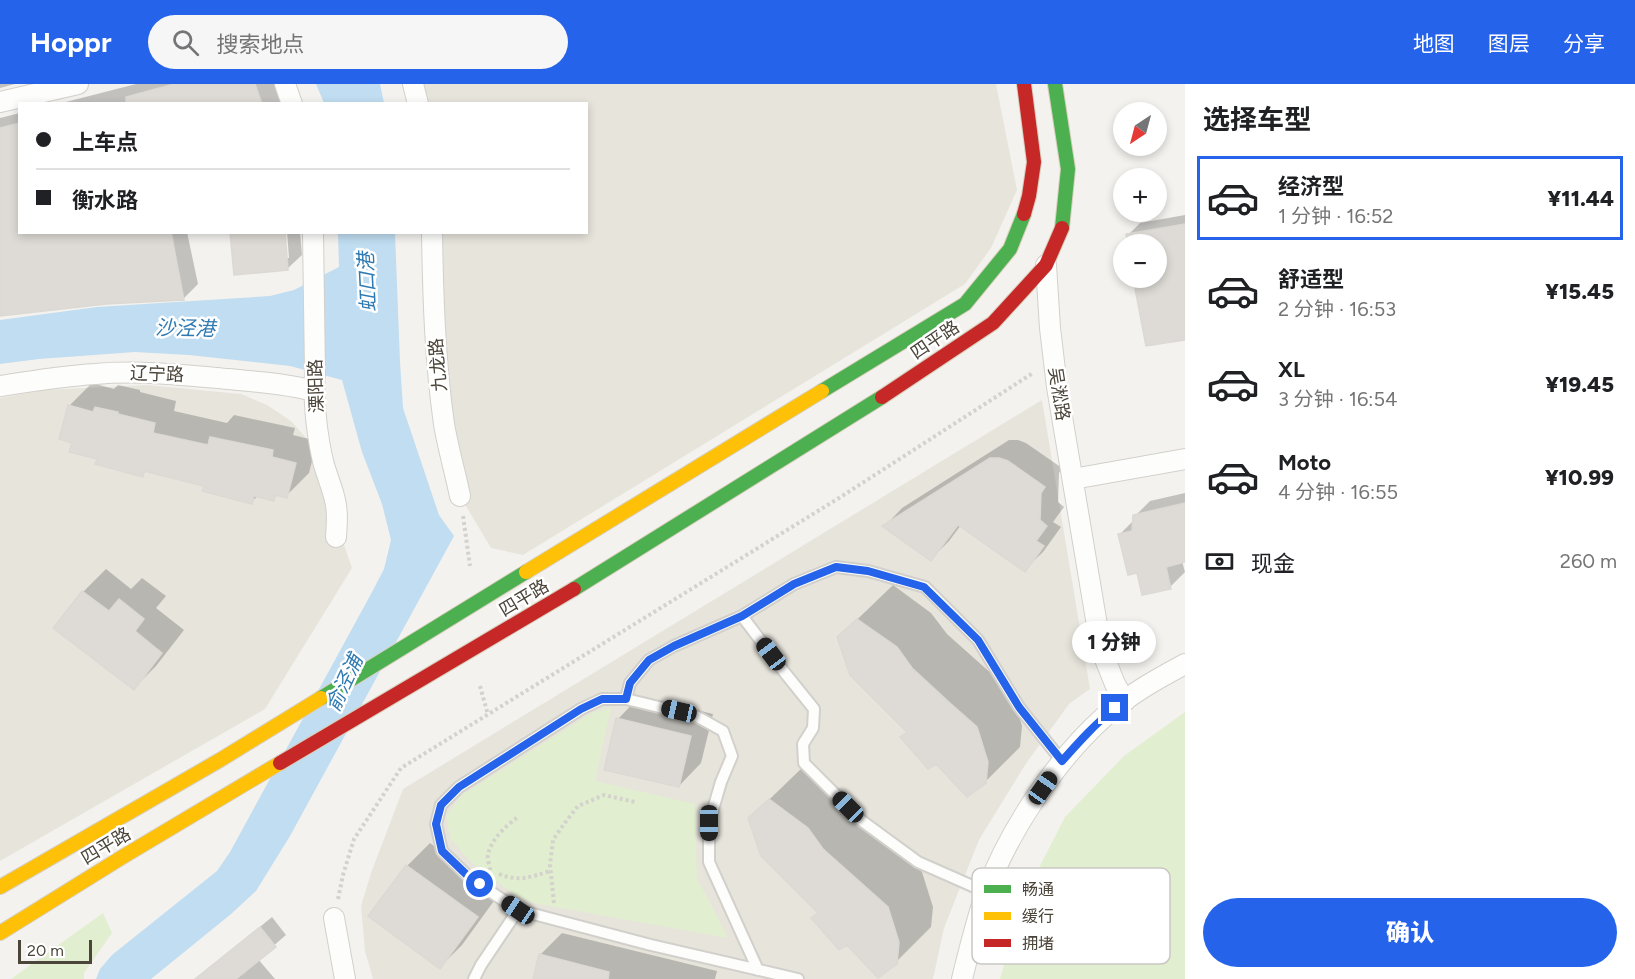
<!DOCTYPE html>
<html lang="zh">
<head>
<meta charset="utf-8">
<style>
	body { margin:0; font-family:Figtree,"Noto Sans SC",sans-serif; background:#f6f6f6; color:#202124; height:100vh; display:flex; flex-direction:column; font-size:22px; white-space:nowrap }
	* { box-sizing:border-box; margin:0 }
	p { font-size:20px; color:#757577 }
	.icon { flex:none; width:33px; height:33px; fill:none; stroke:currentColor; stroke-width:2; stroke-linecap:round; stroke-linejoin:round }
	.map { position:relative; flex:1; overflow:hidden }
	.sheet { display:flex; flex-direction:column; background:#fff; width:450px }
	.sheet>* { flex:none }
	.top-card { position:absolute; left:18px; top:18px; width:570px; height:132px; border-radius:0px; box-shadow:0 3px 9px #0003; display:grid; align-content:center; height:132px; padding:0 18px; background:#fff }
	.needle { width:39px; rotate:216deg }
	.fabs { position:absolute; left:1113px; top:18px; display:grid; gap:12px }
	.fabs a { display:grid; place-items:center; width:54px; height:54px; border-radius:50%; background:#fff; box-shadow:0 3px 9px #0003; font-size:30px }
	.scale { position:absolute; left:18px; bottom:15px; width:74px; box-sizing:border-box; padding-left:6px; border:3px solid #4b4439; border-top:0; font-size:16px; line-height:21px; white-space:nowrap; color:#4b4439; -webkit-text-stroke:4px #fff; paint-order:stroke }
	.end { position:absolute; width:27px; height:27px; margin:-14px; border:8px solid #2563eb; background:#fff; box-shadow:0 0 0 3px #fff }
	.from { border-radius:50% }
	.bubble { position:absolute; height:42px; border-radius:21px; background:#fff; box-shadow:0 3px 9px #0003; font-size:20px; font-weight:800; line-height:42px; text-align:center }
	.car { position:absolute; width:18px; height:36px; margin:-18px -9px; border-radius:8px; box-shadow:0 0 4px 2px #0007; background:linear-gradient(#222 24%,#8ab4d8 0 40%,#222 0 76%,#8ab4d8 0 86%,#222 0) }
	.top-card b { display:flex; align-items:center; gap:21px; height:57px; font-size:22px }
	.top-card b+b { border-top:2px solid #e0e0e0 }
	.top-card i { width:15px; height:15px; background:#202124 }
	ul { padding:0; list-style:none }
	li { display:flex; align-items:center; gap:18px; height:84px; margin:0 12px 9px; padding:0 6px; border:3px solid transparent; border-radius:0px }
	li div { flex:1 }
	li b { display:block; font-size:22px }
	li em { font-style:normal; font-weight:800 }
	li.current { border-color:#2563eb }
	li>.icon { width:54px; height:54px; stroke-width:1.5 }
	h2 { padding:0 18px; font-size:27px; line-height:72px }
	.pay { display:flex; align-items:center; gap:15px; height:66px; padding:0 18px; font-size:22px }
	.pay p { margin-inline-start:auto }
	.action { display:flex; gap:12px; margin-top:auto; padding:12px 18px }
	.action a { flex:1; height:69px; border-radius:36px; background:#2563eb; color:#fff; font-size:24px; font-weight:800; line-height:69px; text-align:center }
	header { display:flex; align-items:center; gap:36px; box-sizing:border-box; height:84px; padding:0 30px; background:#2563eb; color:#fff }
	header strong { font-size:28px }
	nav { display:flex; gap:33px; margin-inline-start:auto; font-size:21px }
	.search { width:420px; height:54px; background:#f6f6f6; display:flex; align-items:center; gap:15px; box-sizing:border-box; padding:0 21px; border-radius:33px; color:#757577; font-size:22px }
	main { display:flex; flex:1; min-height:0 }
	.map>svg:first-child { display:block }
	.residential { fill:#e7e4dc }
	.green { fill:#e1eecf }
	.water { fill:#c0ddf1 }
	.shadow { fill:#0003 }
	.building { fill:#dedbd6; stroke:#dcd9d4; stroke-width:1.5 }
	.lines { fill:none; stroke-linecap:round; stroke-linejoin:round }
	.lane-casing { stroke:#d2d0cb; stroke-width:14 }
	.street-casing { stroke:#d2d0cb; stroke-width:22 }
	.fast-casing { stroke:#d6cebb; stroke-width:16 }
	.slow-casing { stroke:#d6cebb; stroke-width:16 }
	.jam-casing { stroke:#d6cebb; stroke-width:16 }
	.path { stroke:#d3d2cc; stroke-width:4; stroke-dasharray:3 3; stroke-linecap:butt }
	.lane { stroke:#fdfdfc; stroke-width:10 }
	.street { stroke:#fdfdfc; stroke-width:20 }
	.fast { stroke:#4caf50; stroke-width:14 }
	.slow { stroke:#ffc107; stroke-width:14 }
	.jam { stroke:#c62828; stroke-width:14 }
	.route { stroke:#2563eb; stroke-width:8 }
	.labels { text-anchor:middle; stroke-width:5; stroke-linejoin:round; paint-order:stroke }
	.street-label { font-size:18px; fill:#4b4439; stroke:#fff }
	.water-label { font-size:20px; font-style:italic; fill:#2e7ab2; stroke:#fff }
	.key { fill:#fff; stroke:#c9c7c4; stroke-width:1.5 }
	.key-label { font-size:16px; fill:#4b4439 }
</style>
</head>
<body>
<header>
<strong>Hoppr</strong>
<div class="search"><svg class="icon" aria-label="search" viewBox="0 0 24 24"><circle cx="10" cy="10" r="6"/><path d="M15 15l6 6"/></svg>搜索地点</div>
<nav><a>地图</a><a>图层</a><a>分享</a></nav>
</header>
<main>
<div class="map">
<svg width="1185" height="895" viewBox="0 0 1185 895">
	<rect width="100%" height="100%" fill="#f4f2ee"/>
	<path class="residential" d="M413,0H996L1017,106L991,164L965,200L523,471L491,464L460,412L432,149L586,148V20L418,19Z
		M147,301L241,310L267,321L291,337L308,356L352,484L265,625L0,777V314L43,306Z
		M1042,316L1090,605L1069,620L1025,681L979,756L944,844L933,895H373L365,867L361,822L371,789L403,705Z"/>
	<path class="green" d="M611,623L595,697L695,720L697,794L728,854L533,819L512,809L470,777L450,754L446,732L462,711L590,630Z
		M1185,628V895H1000L1022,817L1065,733L1124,672Z
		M103,829L112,849L84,889V895H11Z"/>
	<path class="water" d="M316,0H380L384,19H324Z
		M338,149H395L400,278L403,324L439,431L454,452L290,752L256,807L231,830L151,895H96L100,885L112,871L217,787L230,768L371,510L384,485L391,456L382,420L362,368L342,296L290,282L189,271L135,268L39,275L0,280V236L97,223L270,212L294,206L339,183Z"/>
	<path class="shadow" d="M0,0H15L0,4Z
		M136,0H274L281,20H58Z
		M20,29V148H187L198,200L184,214L106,218L0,231V34Z
		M1185,131V254L1147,260L1135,194H1156V160H1129L1128,151L1140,139Z
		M287,148H300L302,171L288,184L286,174H289Z
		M92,299L114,305L118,301L140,306V308L176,317L174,327L227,339L234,331L295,344L293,351L317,357L309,389L286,412L278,410L273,415L258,411L252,418L205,401L147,386L142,391L98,374L73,357L69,322Z
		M1009,356H1018L1026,359L1062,384L1059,389L1058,418L1064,423L1053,438L1061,443L1043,468L1024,486L961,441L949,457L931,475L885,442L902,424Z
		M1185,409V477H1182L1185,488L1170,503L1138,487L1120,450L1134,436L1135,432L1150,417Z
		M106,485L131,505L142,494L166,512L156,524L184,546L156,582L134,604L55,544L83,508Z
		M893,501L931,529L947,550L1012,608L1022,642L1020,663L985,698L908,647L839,553Z
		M640,612L713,630L701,679L679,702L618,635Z
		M804,682L842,709L858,731L922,788L933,823L931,843L896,878L819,828L750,734Z
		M430,759L499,810L462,861L440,883L370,832L407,782Z
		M272,833L286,851L258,875L275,895H196Z
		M562,849L717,887L715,895H534L540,871Z"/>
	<path class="building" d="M174,0H255L262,20H126V13Z
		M20,39V148H171L184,216L106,220L0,232V44Z
		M1185,140V256L1146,262L1133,194H1156V160H1128L1126,150Z
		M230,148H285L288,186L234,191Z
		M68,321L93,328L95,323L118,328V330L155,339L153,349L208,361L210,353L273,366L272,373L296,379L287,414L275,411L274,417L254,412L252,420L202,407L204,402L144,387L143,393L95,380L97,375L69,368L72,359L59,355Z
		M990,374H999L1008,377L1045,403L1041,409L1040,436L1047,442L1036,457L1044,462L1025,488L958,441L931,477L882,442Z
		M1185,419V478L1166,483L1171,505L1142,511L1137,489L1128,491L1118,450L1132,447L1133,431Z
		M82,507L109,527L119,515L144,535L135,547L162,569L134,606L53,544Z
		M857,535L897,563L912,584L951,620L977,643L988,678L986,699L967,713L936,680L928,685L900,653L907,648L850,591L837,553Z
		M616,634L691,652L679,703L604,686Z
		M769,715L808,744L823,765L888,823L899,858L897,880L878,894L847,861L839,866L811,834L818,829L761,772L748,734Z
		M406,781L478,833L440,885L368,832Z
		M260,843L276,863L236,895H195Z
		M539,870L609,888L608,895H533Z"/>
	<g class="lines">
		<g class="lane-casing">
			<path id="lane" d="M742,532L785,589L814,625L813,644L803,660L804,679L862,737L918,778L986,808
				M626,615L630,599L649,576L674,562L742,532L794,500L836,483L868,487L925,503L978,556L1019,623L1062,677
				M758,886L709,778V739L721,698L732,672L723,647L696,632L626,615H602L581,625L459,703L441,721L436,740L442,767L470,794L518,826L651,861L798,895
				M474,895L481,881L518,826"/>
		</g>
		<g class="street-casing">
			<path id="street" d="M285,0L292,20
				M413,0L418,20
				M0,18L78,0
				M313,148L315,289C313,316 317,354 324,381C327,391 331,401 334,412C338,425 337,439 336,453
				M432,148C433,213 435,277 444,340C448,364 455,388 460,412
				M1046,181L1050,244L1057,303L1101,565L1115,600L1125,617
				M0,302C32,297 63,292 95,290C139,286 184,291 228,295C256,298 285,299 313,307
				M1073,395L1185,375
				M334,834L345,895
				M962,895C969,866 976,839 985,811C1008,748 1055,677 1104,633C1128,611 1157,595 1185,580"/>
		</g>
		<g class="fast-casing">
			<path id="fast" d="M1055,0L1068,85L1062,144
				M822,307L965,220L1010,165L1024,130
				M574,505L882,313
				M321,614L526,488"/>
		</g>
		<g class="slow-casing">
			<path id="slow" d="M526,488L822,307
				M0,803L220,676L321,614
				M0,849L124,772L280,679"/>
		</g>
		<g class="jam-casing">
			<path id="jam" d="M1024,130L1029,112L1034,78L1024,0
				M882,313L993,239L1046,181L1062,144
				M280,679L574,505"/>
		</g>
		<path class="path" d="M463,432L470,482
			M480,602L488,631
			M490,786C490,782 487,775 488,771C490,756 507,741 518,733
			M499,790C519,798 531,793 550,787
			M338,815L343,791L354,755L401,684L839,414L1033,289
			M554,819L550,781L553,756L564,740L578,722L604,711L635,718"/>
		<use href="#lane" class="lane"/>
		<use href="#street" class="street"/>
		<use href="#fast" class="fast"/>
		<use href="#slow" class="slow"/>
		<use href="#jam" class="jam"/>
	</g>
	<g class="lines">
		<path class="route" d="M480,800L470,794L442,767L436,740L441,721L459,703L581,625L602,615H626L630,599L649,576L674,562L742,532L794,500L836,483L868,487L924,503L978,556L1019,623L1062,677C1079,658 1095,640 1115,624"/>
	</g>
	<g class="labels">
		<g class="street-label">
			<text transform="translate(935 256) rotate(-34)" y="6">四平路</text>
			<text transform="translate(438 281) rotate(-95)" y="6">九龙路</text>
			<text transform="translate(157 290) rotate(2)" y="6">辽宁路</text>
			<text transform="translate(316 302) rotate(-92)" y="6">溧阳路</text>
			<text transform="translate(1059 310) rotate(81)" y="6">吴淞路</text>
			<text transform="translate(524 514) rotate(-31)" y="6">四平路</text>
			<text transform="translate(106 762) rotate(-31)" y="6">四平路</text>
		</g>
		<g class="water-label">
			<text transform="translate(367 198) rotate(-93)" y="7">虹口港</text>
			<text transform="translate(185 244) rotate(1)" y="7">沙泾港</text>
			<text transform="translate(344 599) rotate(-65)" y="7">俞泾浦</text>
		</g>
	</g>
	<rect x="972" y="784" width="198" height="96" rx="9" class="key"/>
	<rect x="984" y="801" width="27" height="8" fill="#4caf50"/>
	<rect x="984" y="828" width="27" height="8" fill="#ffc107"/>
	<rect x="984" y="855" width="27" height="8" fill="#c62828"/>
	<g class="key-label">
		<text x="1022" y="811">畅通</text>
		<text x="1022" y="838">缓行</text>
		<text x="1022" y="865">拥堵</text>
	</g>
</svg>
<div class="fabs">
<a><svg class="needle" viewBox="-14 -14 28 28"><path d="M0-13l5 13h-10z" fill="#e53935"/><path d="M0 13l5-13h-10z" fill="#757577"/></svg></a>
<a>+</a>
<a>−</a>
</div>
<div class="scale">20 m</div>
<i class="end from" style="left:480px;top:800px"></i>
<i class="end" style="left:1115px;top:624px"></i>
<div class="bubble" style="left:1072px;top:537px;width:84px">1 分钟</div>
<i class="car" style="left:771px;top:570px;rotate:323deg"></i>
<i class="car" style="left:679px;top:627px;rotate:283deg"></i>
<i class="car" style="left:1043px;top:704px;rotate:35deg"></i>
<i class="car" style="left:848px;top:723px;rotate:315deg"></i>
<i class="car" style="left:709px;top:739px;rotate:180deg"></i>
<i class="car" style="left:518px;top:826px;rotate:304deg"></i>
<div class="top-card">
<b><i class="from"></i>上车点</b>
<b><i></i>衡水路</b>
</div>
</div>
<section class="sheet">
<h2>选择车型</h2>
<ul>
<li class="current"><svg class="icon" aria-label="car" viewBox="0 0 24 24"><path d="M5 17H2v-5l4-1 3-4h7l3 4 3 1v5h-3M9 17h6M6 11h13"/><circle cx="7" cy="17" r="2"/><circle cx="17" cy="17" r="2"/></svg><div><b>经济型</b><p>1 分钟 · 16:52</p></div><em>¥11.44</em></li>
<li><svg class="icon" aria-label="car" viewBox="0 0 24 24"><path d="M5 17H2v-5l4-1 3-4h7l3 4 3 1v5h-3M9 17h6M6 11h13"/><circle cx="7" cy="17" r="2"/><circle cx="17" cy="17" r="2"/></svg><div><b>舒适型</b><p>2 分钟 · 16:53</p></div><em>¥15.45</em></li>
<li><svg class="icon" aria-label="car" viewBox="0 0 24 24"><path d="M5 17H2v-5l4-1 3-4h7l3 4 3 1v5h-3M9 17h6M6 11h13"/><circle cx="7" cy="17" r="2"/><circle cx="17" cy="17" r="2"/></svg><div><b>XL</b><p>3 分钟 · 16:54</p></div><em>¥19.45</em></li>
<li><svg class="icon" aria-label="car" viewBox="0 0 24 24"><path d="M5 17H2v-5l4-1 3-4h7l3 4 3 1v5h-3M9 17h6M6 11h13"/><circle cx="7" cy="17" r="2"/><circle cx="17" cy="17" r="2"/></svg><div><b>Moto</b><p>4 分钟 · 16:55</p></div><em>¥10.99</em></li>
</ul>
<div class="pay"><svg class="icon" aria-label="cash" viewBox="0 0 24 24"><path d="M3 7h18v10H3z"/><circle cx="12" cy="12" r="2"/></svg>现金<p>260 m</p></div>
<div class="action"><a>确认</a></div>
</section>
</main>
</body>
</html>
